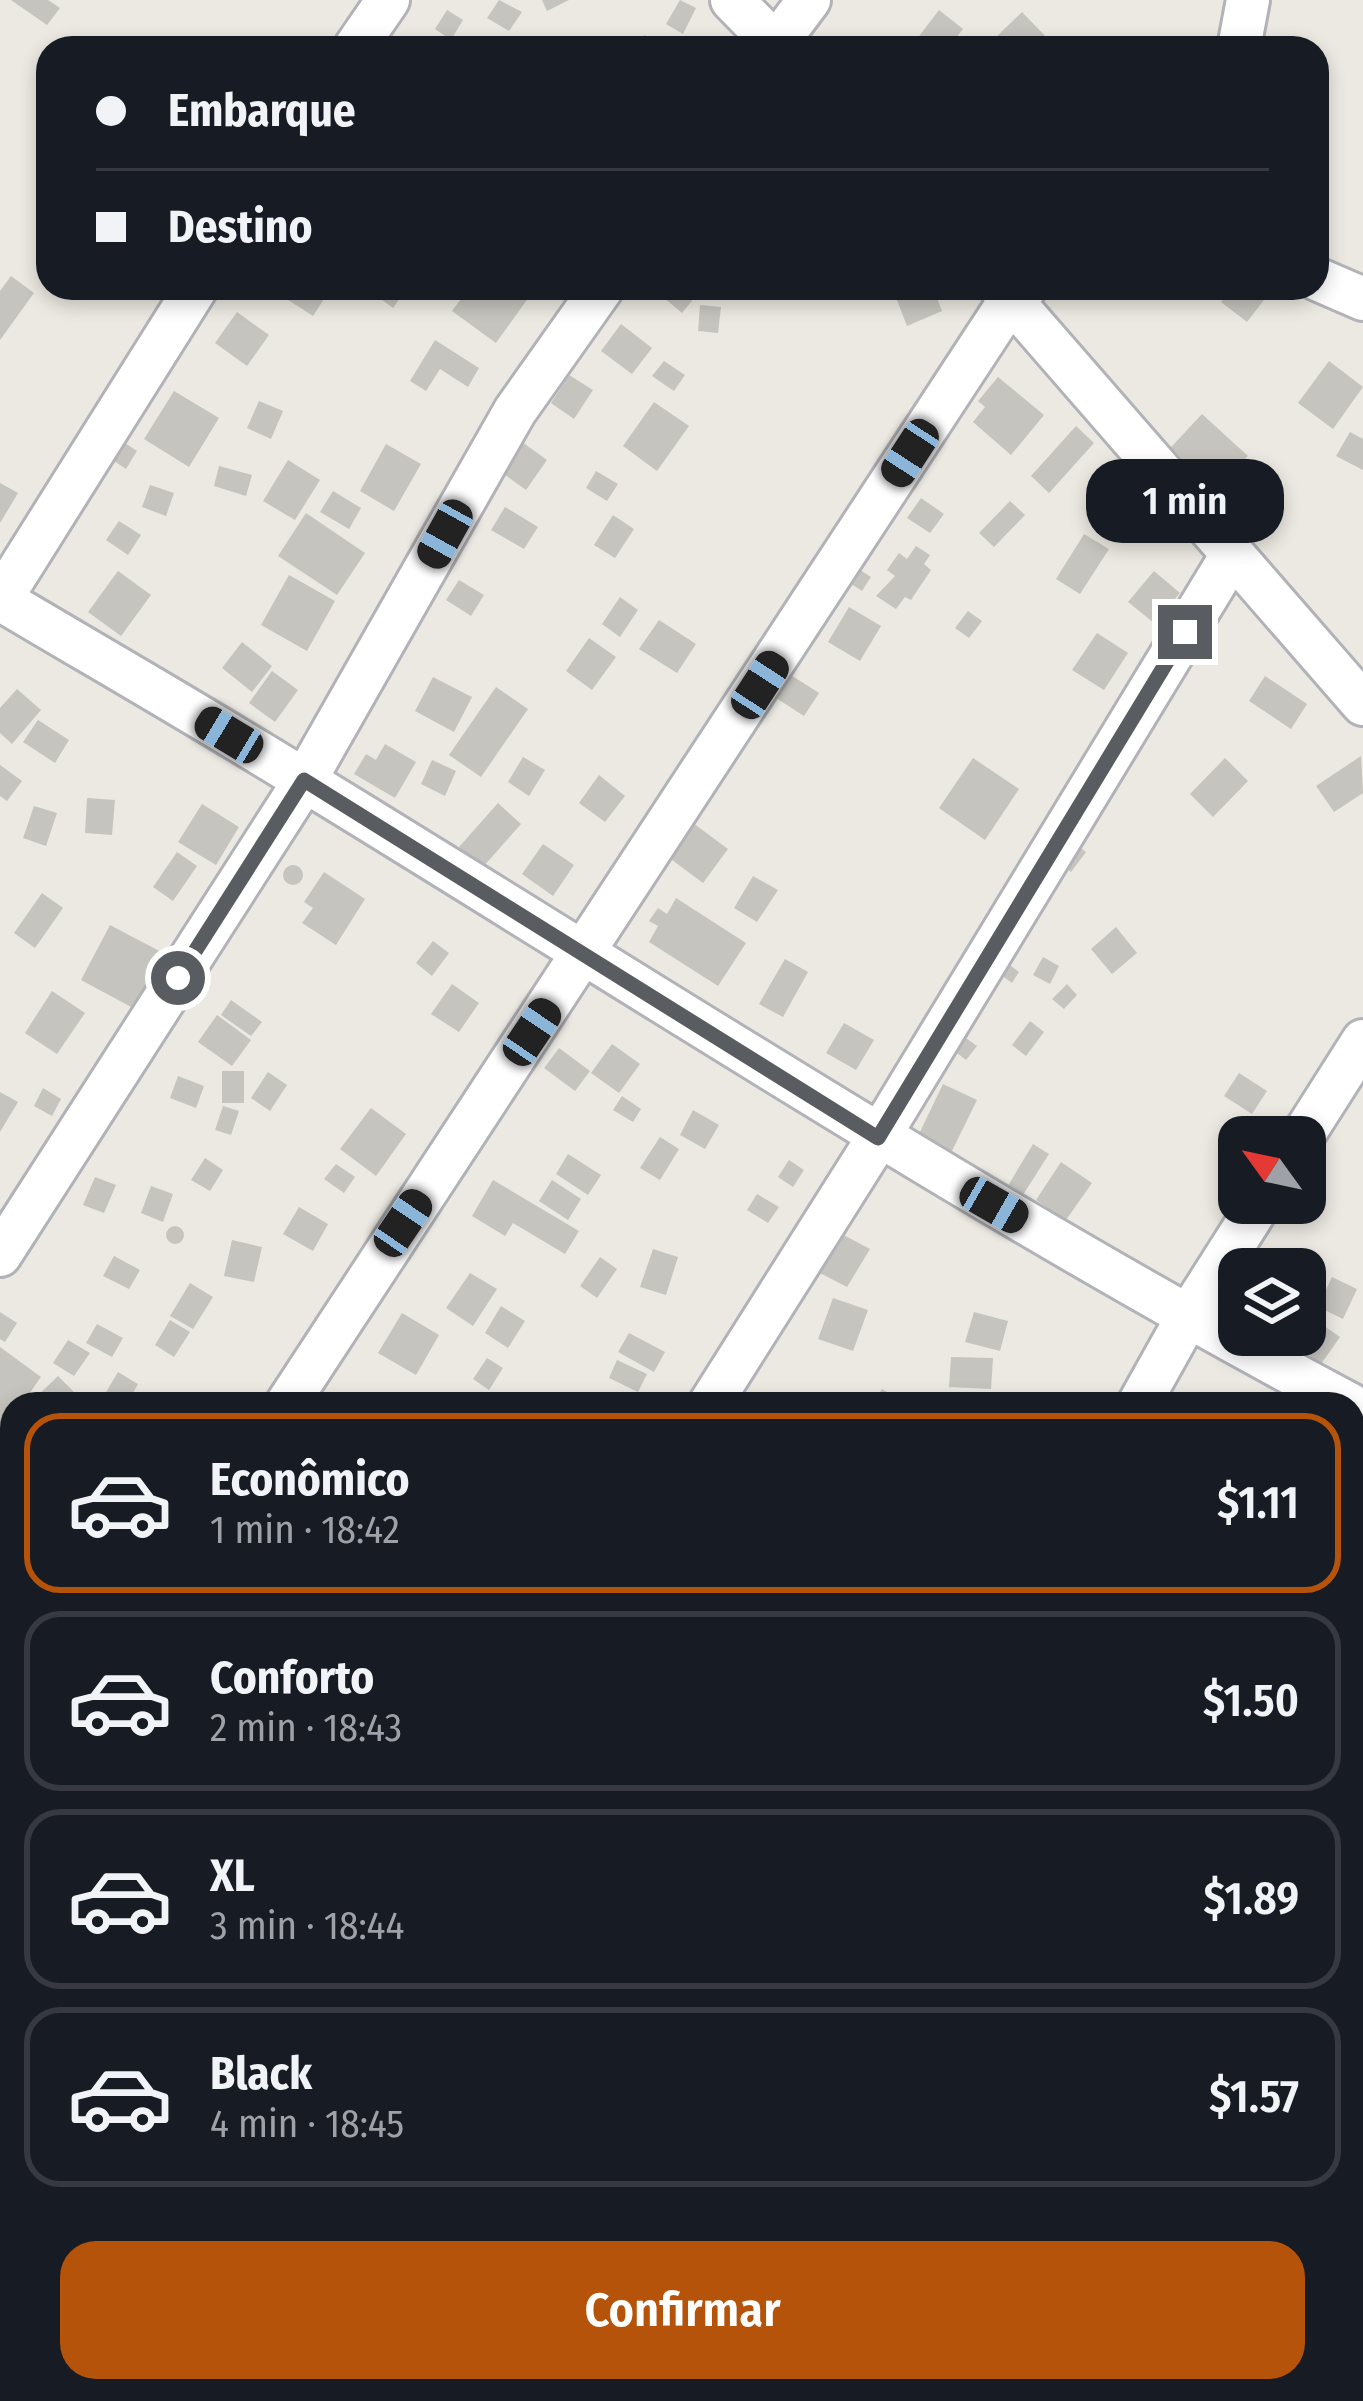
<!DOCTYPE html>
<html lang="pt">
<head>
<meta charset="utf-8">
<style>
	body { margin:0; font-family:"Fira Sans Condensed",sans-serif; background:#242831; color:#f1f3f6; height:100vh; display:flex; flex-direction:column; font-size:45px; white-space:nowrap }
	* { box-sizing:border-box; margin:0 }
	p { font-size:39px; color:#9ea1a6 }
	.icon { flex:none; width:66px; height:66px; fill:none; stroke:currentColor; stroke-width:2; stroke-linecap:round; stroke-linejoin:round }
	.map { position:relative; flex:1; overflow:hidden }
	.side { position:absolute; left:0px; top:1392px; width:1365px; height:1011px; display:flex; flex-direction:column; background:#171b24; border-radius:36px 36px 0 0; box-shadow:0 6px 18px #0003 }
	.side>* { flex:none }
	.hud { position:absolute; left:36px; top:36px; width:1293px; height:264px; border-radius:36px; box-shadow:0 6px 18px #0003; display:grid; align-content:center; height:264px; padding:0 60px; background:#171b24 }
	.needle { width:78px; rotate:303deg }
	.controls { position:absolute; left:1218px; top:1116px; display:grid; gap:24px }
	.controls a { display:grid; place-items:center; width:108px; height:108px; border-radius:24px; background:#171b24; box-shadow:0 6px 18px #0003; font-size:60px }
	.end { position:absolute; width:54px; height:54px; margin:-27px; border:15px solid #595c61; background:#fff; box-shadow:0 0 0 6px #fff }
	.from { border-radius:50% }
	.bubble { position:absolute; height:84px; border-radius:36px; background:#171b24; box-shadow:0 6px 18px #0003; font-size:39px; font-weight:600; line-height:84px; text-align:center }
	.car { position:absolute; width:36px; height:72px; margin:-36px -18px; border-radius:15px; box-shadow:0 0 9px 3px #0007; background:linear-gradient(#222 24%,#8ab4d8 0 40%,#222 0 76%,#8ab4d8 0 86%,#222 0) }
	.hud b { display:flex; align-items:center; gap:42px; height:114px; font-size:45px }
	.hud b+b { border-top:3px solid #363941 }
	.hud i { width:30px; height:30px; background:#f1f3f6 }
	ul { padding:21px 0 0; list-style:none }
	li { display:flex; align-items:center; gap:36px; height:180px; margin:0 24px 18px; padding:0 36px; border:6px solid #363941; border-radius:36px }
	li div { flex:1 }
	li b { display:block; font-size:45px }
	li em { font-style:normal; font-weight:600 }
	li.on { border-color:#b45309 }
	li>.icon { width:108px; height:108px; stroke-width:1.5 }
	.button { display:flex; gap:24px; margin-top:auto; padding:24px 60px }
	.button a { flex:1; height:138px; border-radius:36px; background:#b45309; color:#fff; font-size:48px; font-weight:600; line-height:138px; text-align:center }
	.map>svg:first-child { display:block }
	.building { fill:#c6c4be }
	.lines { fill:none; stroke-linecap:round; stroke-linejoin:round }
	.minor-casing { stroke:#b1b3b8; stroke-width:48 }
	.tertiary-casing { stroke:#b1b3b8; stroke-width:57 }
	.minor { stroke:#fff; stroke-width:42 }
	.tertiary { stroke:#fff; stroke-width:51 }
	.route { stroke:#595c61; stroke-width:15 }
</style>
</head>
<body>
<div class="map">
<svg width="1363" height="2401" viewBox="0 0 1363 2401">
	<rect width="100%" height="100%" fill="#ebe9e1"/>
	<path class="building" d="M11,0H48L60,8L47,25Z
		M499,0L522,12L509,31L487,18Z
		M542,0H569L547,11Z
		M680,0L696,8L683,34L666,24Z
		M447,10L463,20L451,40L435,29Z
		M939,10L963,29L948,48H910Z
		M1022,12L1048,39L1039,48H997L991,42Z
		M644,35L657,41L654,48H638Z
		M1317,67L1327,69L1321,99H1317Z
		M11,276L34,293L0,340V291Z
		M292,288H331L313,316L285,298Z
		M383,288H407L393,308L377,296Z
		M469,288H516L529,297L496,343L452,311Z
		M661,288H696L700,291L682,313L657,292Z
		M912,288H933L942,311L907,326L895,295Z
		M1232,288H1249L1264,300L1247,322L1221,302Z
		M700,305L721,307L718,333L698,331Z
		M237,312L269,335L247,366L215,343Z
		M621,324L652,348L632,374L601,351Z
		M435,340L479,368L468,387L440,369L426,391L410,381Z
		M664,361L685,375L674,391L652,376Z
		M1329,361L1363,387L1333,429L1298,403Z
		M569,375L593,390L574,419L551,403Z
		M998,377L1044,415L1011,455L973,422L985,407L978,401Z
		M174,391L219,418L189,467L144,439Z
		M259,401L283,411L271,439L247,428Z
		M654,402L689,426L657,471L623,446Z
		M1202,414L1248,456L1206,500L1161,458Z
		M1076,426L1094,443L1049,493L1031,476Z
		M1350,432L1363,439V470L1336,456Z
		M113,435L137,451L126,469L102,453Z
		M518,439L547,460L526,490L497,469Z
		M386,444L421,464L394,511L360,491Z
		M288,460L320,480L295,520L263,501Z
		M219,466L252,475L246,496L214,486Z
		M596,471L618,484L607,501L586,488Z
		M0,483L18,493L0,523Z
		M150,485L174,493L166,516L142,507Z
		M333,491L361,508L349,529L320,512Z
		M921,498L944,514L930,533L907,518Z
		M1010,501L1025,515L994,547L979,533Z
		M505,507L538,527L524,549L491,530Z
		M306,513L365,553L337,595L278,556Z
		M613,515L634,529L615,558L594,545Z
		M119,521L141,535L128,555L106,540Z
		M1084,534L1109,549L1080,594L1056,579Z
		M916,546L930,555L924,564L931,570L911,600L905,597L896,609L876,596L895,576L887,570L899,553L907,559Z
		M851,564L871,577L862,591L842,578Z
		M118,571L151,595L121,636L88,612Z
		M1154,571L1180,593L1154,623L1128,602Z
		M289,575L335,601L307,651L261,625Z
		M459,580L484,595L471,616L446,600Z
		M620,597L638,610L620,637L602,624Z
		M849,607L881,626L860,661L828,642Z
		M968,611L982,621L969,638L955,628Z
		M659,620L696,644L677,673L639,649Z
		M1097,633L1128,653L1104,690L1072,670Z
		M589,638L616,657L592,690L566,671Z
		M242,642L272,666L252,692L222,668Z
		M272,671L298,690L275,722L249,703Z
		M791,675L819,693L804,716L776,698Z
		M1265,676L1307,704L1291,729L1249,701Z
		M433,677L472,697L454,732L415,711Z
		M496,687L528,709L481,777L449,755Z
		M17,689L41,710L12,744L0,733V708Z
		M38,720L69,740L55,763L23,742Z
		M385,744L416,762L395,798L354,774L366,754L376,760Z
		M1361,756L1363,793L1334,812L1316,786Z
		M523,757L545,770L529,796L508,782Z
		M973,758L1019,789L985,840L939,808Z
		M1225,758L1248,781L1213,817L1190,794Z
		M432,760L456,771L445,796L421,784Z
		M0,765L22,781L7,801L0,796Z
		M599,775L625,796L605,822L579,803Z
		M87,798L115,800L112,835L85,833Z
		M498,803L521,824L483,867L459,847Z
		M202,804L239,827L216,865L178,842Z
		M34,806L57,813L46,846L23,838Z
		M693,823L728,849L703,883L668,857Z
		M543,844L574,865L553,896L522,874Z
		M1078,846L1086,852L1071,872L1063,866Z
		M177,852L197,866L173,901L153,887Z
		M283 875a10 10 0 1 1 20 0a10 10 0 1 1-20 0Z
		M324,872L365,899L336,945L302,923L313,908L304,902Z
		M753,876L778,890L757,922L734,908Z
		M42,893L63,908L35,948L14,933Z
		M676,898L746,943L718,986L649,942L658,926L649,921L658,908L667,914Z
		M110,925L165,954L135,1009L81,980Z
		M1116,927L1137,953L1112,974L1091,949Z
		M433,941L449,953L432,976L416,963Z
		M1043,957L1059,966L1050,984L1033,975Z
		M785,959L808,972L783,1017L759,1004Z
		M1002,959L1019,972L1012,983L994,970Z
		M452,984L479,1003L459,1032L431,1014Z
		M1067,984L1077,995L1064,1009L1052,999Z
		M52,991L85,1013L57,1054L25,1033Z
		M231,1000L262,1022L251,1036L221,1015Z
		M217,1015L251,1040L232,1066L198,1042Z
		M1030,1021L1044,1032L1026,1056L1012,1045Z
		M844,1023L874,1040L856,1070L826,1053Z
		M963,1036L977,1046L966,1060L953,1050Z
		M612,1044L640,1064L619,1093L591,1073Z
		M559,1048L590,1071L575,1091L544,1068Z
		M222,1071H244V1103H222Z
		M268,1072L287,1085L270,1111L251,1098Z
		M1239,1073L1267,1091L1252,1114L1224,1096Z
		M178,1076L204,1086L196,1108L170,1098Z
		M943,1084L977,1100L952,1151L919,1134Z
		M43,1088L61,1099L52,1116L34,1106Z
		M0,1092L18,1102L0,1132Z
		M622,1096L641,1109L633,1122L613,1110Z
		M223,1106L239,1111L231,1135L215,1130Z
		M371,1108L406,1134L376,1176L340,1149Z
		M693,1110L719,1125L705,1149L680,1135Z
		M660,1137L679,1149L660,1180L640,1168Z
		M1033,1144L1049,1154L1021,1198L1006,1189Z
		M568,1154L601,1175L588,1195L556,1174Z
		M205,1158L223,1170L210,1191L191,1180Z
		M789,1160L804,1170L793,1187L778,1177Z
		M1061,1162L1092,1183L1066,1220L1036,1200Z
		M336,1164L355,1177L344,1193L324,1179Z
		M95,1177L116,1185L104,1213L83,1205Z
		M493,1180L579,1231L565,1254L513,1223L505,1236L472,1216Z
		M552,1180L581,1199L568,1220L539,1201Z
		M151,1186L173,1194L163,1222L141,1213Z
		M757,1194L779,1207L768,1223L747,1210Z
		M299,1207L328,1224L313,1251L283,1234Z
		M166 1235a9 9 0 1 1 18 0a9 9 0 1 1-18 0Z
		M836,1231L870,1249L847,1287L814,1270Z
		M232,1240L262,1247L254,1282L224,1276Z
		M653,1249L678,1257L666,1295L640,1287Z
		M114,1256L140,1270L129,1289L103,1276Z
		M600,1257L617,1269L597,1298L580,1286Z
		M470,1273L497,1289L473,1326L446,1308Z
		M1332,1277L1357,1289L1343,1319L1318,1307Z
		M190,1283L213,1297L193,1329L170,1316Z
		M833,1298L868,1310L853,1351L818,1339Z
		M501,1306L525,1321L508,1348L485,1333Z
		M0,1312L17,1323L5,1342L0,1339Z
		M974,1312L1008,1321L1000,1351L965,1342Z
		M402,1313L439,1335L416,1375L378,1353Z
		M170,1320L190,1332L174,1357L155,1345Z
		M1320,1323L1340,1337L1321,1364L1301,1349Z
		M97,1324L123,1338L112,1357L86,1343Z
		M629,1333L665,1352L654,1372L618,1352Z
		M68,1340L90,1353L74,1376L53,1363Z
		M0,1347L41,1377L22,1404H12V1417L4,1429L0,1426Z
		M951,1357L993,1358L991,1389L949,1387Z
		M487,1358L503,1368L489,1390L473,1379Z
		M617,1360L647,1374L638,1392L609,1378Z
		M118,1372L138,1384L127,1404H99Z
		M58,1376L86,1404H29Z
		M882,1389L896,1398L893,1404H873Z
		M915,1392L929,1398L926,1404H910Z
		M956,1394L983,1404H953Z
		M1355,1525L1363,1527V1564L1353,1561Z
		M1353,1572L1363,1580V1599L1353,1610Z
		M12,1580V1621L0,1613V1596Z
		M0,1662L12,1672V1704L0,1719Z
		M12,1912V1939L0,1929Z
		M0,1962L12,1969L0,1987Z
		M1353,2045L1363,2053L1353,2072Z
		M1353,2149L1363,2156V2203L1359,2209L1353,2205Z
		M8,2384L12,2391H20L36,2401H0Z
		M341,2391H350L356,2401H326Z
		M978,2391H1045L1040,2401H996Z"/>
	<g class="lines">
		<g class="minor-casing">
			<path id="minor" d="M732,0L779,48
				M355,48L388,0
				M773,48L809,0
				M1239,48L1248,0
				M1317,279L1363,299
				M1001,288L1363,704
				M0,599C101,659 204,718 304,780C651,992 990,1214 1349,1404
				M0,600L196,288
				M1302,1137L1363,1041
				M0,1255L305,780L515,411L602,288
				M287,1404L1011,299L1025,288
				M710,1404L878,1138L1232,555
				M1139,1404L1187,1318L1260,1203
				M1353,1700L1363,1684
				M0,1855L12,1839
				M1353,2323L1363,2310
				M0,2352L12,2335
				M1300,2392L1312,2401
				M395,2401L407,2391
				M913,2401L918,2391"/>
		</g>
		<g class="tertiary-casing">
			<path id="tertiary" d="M0,2089L12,2103
				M265,2391L273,2401"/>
		</g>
		<use href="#minor" class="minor"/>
		<use href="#tertiary" class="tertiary"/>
	</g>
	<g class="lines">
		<path class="route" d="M178,978L304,780L878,1138L1185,632"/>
	</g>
</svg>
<div class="controls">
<a><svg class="needle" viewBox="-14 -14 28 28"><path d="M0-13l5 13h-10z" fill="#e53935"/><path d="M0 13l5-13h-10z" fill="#9ea1a6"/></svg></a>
<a><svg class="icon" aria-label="layers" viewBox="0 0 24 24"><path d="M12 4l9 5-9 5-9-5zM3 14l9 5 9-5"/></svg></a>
</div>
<i class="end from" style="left:178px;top:978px"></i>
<i class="end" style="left:1185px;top:632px"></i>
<div class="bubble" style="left:1086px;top:459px;width:198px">1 min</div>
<i class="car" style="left:910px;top:453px;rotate:213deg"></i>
<i class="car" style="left:445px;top:534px;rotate:209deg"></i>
<i class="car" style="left:760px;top:685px;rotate:33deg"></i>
<i class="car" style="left:229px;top:735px;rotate:301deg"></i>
<i class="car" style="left:532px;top:1032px;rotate:34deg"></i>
<i class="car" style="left:994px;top:1205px;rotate:120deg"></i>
<i class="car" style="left:403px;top:1223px;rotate:34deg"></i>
<div class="hud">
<b><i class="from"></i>Embarque</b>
<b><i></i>Destino</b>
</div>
<section class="side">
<ul>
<li class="on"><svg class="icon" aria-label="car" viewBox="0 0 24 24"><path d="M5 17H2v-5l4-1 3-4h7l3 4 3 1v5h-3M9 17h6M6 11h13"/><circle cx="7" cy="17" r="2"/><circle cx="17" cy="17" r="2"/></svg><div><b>Econômico</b><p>1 min · 18:42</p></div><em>$1.11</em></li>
<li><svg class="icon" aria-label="car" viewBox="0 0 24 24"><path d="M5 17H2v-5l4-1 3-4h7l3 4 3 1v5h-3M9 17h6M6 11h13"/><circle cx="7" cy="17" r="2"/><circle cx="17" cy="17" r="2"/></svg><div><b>Conforto</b><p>2 min · 18:43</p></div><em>$1.50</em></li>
<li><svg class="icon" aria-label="car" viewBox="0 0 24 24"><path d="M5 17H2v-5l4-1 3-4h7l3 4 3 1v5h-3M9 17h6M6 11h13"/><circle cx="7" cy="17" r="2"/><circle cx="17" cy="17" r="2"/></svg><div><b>XL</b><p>3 min · 18:44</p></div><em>$1.89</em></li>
<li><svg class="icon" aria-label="car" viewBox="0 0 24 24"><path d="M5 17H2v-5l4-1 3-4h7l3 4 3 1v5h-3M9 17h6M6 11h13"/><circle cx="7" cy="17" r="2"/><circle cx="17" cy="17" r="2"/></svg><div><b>Black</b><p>4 min · 18:45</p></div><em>$1.57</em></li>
</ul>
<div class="button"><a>Confirmar</a></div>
</section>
</div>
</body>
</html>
